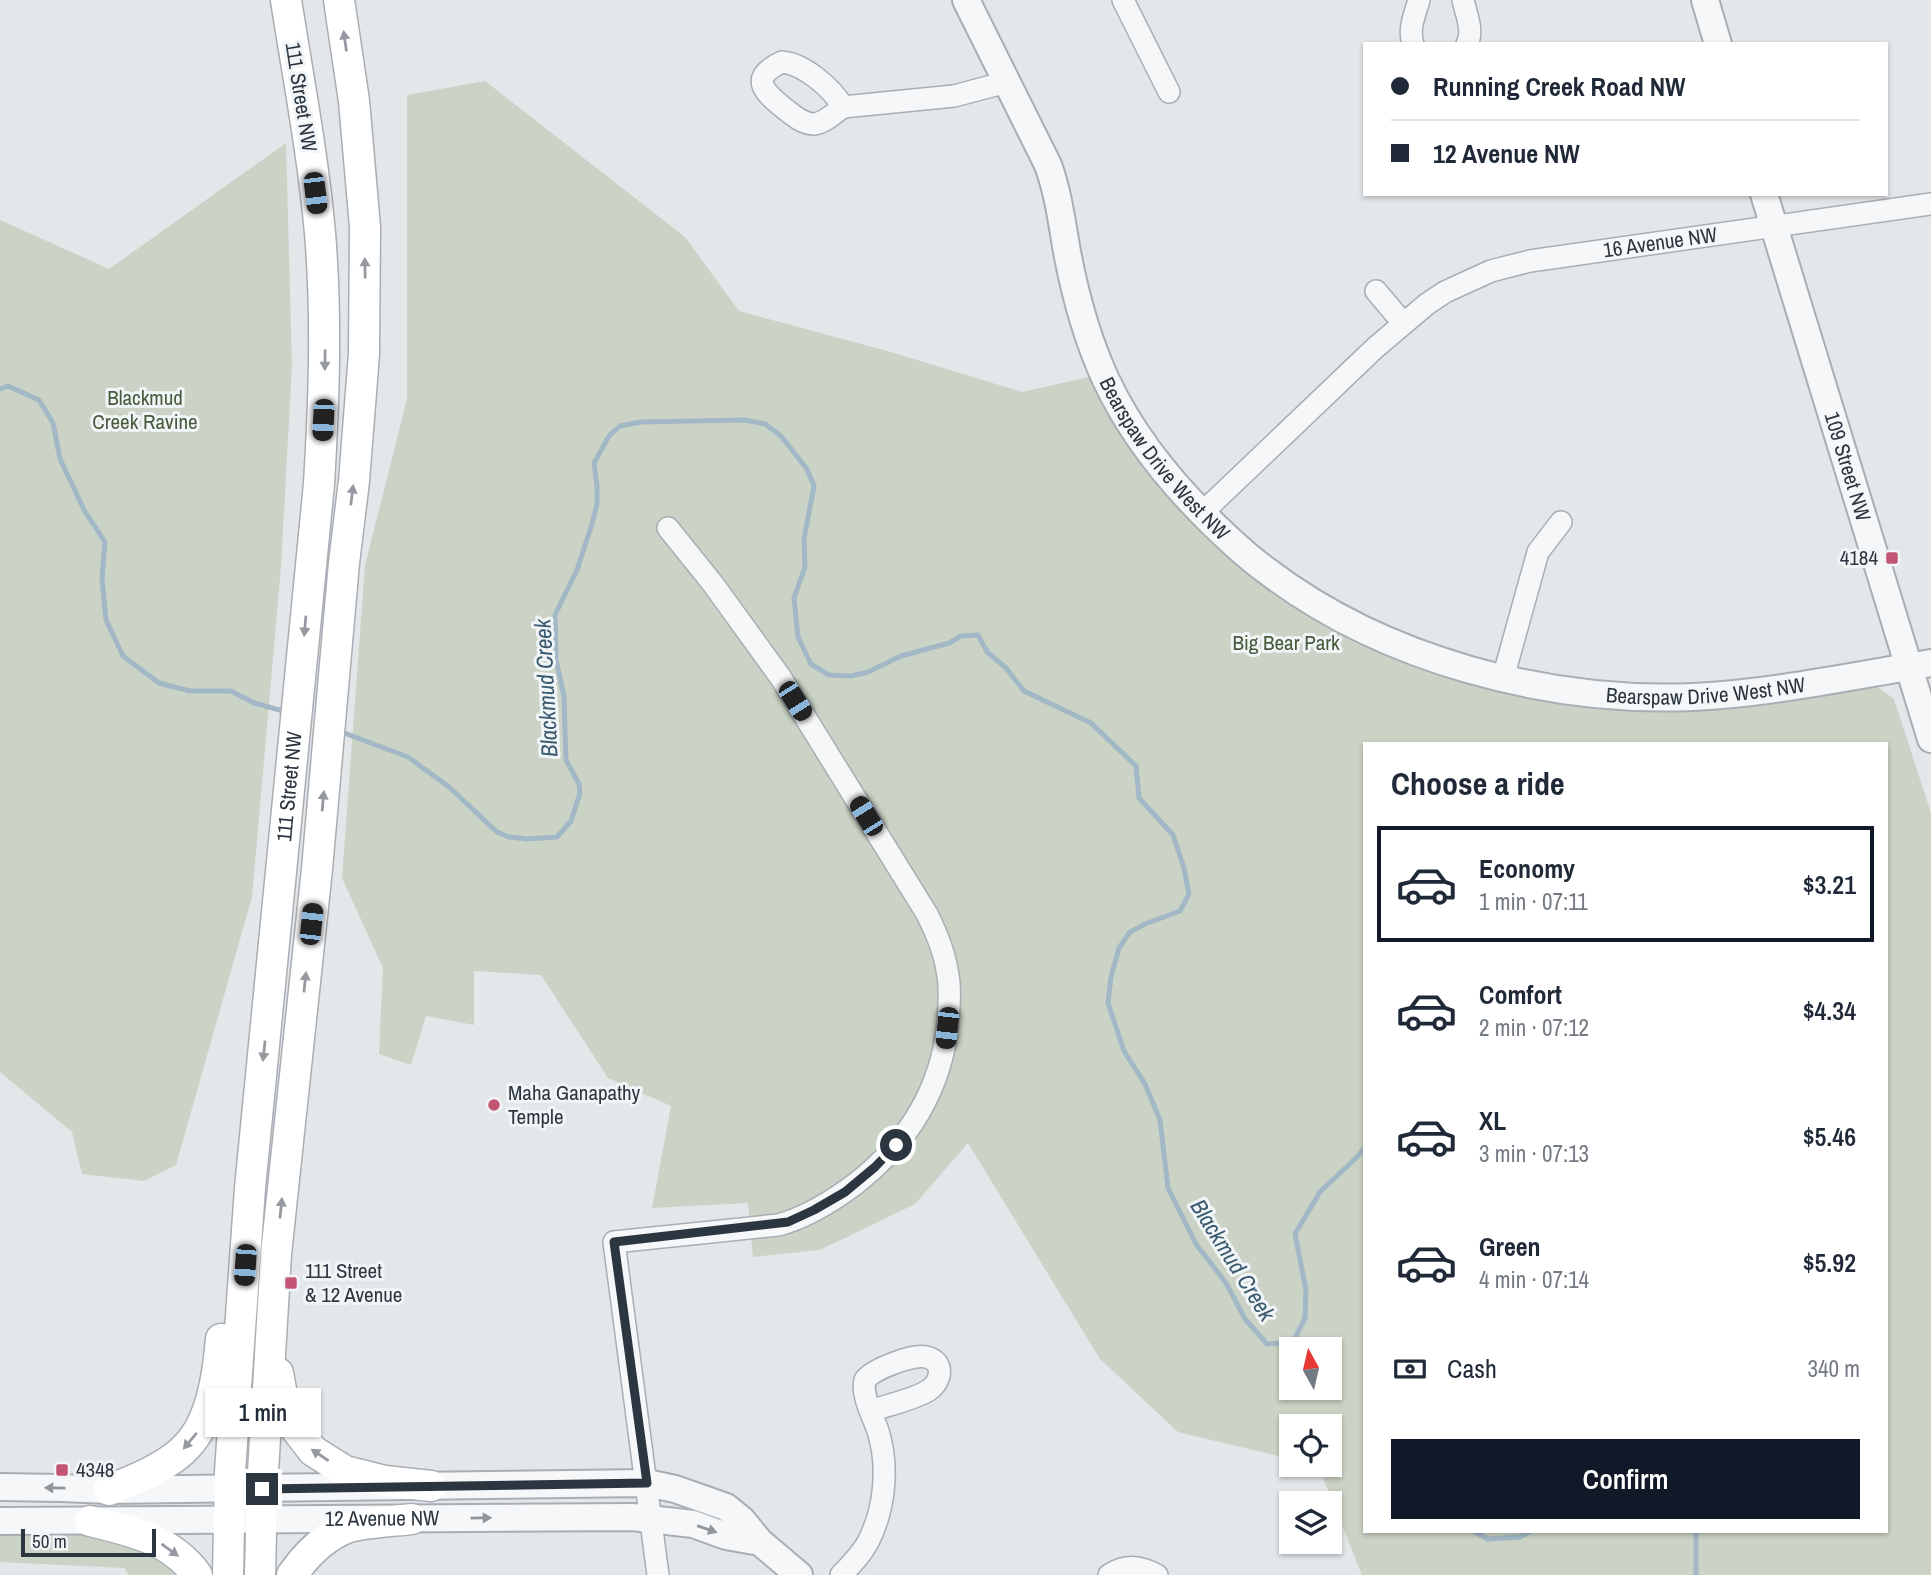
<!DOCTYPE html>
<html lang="en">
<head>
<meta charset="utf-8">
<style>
	body { margin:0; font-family:"Archivo Narrow",sans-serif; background:#f6f6f7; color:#1f2937; height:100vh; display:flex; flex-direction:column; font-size:26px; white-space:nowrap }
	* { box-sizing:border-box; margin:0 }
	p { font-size:23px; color:#747a83 }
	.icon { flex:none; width:38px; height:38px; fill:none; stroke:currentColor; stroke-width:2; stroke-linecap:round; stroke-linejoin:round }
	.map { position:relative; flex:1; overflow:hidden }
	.details { position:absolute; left:1363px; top:742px; width:525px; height:791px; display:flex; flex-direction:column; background:#fff; border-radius:0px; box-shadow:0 2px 5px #0004 }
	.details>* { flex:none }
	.guide { position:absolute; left:1363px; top:42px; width:525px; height:154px; border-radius:0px; box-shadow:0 2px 5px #0004; display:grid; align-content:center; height:154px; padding:0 28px; background:#fff }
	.needle { width:46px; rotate:352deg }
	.fabs { position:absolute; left:1279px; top:1337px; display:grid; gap:14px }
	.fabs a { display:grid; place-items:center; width:63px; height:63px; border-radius:0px; background:#fff; box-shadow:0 2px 5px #0004; font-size:35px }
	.scale { position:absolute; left:21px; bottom:18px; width:135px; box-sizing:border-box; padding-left:7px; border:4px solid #2c3640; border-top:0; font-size:19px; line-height:24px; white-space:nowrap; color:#2c3640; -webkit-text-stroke:5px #f2f5f7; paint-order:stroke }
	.end { position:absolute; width:32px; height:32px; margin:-16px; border:9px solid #2c3640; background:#fff; box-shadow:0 0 0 4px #fff }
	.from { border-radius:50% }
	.bubble { position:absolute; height:49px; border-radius:0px; background:#fff; box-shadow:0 2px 5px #0004; font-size:23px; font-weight:600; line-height:49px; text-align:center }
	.car { position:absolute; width:21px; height:42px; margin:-21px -10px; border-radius:9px; box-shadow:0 0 5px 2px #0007; background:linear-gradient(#222 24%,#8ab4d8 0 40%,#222 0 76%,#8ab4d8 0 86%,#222 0) }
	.guide b { display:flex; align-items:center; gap:24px; height:66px; font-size:26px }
	.guide b+b { border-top:2px solid #e0e1e3 }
	.guide i { width:18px; height:18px; background:#1f2937 }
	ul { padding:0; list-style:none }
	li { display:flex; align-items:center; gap:21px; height:116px; margin:0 14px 10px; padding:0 14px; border:4px solid transparent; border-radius:0px }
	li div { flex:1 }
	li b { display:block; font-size:26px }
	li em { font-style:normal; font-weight:600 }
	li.current { border-color:#111827 }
	li>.icon { width:63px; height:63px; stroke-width:1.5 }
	h2 { padding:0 28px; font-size:32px; line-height:84px }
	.pay { display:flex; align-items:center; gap:18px; height:77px; padding:0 28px; font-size:26px }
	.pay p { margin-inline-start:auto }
	.cta { display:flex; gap:14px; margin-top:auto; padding:14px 28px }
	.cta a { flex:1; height:80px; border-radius:0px; background:#111827; color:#fff; font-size:28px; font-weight:600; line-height:80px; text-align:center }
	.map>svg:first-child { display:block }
	.green { fill:#cad3c5; fill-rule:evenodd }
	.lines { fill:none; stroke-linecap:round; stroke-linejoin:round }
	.stream { stroke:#a2b8c6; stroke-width:5 }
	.minor-casing { stroke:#a8aeb4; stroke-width:24 }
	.tertiary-casing { stroke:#a8aeb4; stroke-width:30 }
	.secondary-casing { stroke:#a8aeb4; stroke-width:33 }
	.minor { stroke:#f5f7f8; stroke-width:21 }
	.tertiary { stroke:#f5f7f8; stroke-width:26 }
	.secondary { stroke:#fff; stroke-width:30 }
	.oneway { fill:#969aa0 }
	.oneway2 { fill:#90969c }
	.route { stroke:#2c3640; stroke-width:9 }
	.poi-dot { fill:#c25574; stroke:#f2f5f7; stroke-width:2.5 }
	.labels { text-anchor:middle; stroke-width:6; stroke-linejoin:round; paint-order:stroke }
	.street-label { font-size:21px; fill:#2c3640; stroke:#f2f5f7 }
	.park-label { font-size:21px; fill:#455b3b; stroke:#f2f5f7 }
	.poi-label { font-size:21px; fill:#2c3640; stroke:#f2f5f7; text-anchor:start }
	.water-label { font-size:23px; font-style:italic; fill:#3a5a70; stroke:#f2f5f7 }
</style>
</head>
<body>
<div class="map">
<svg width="1931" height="1575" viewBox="0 0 1931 1575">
	<rect width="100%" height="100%" fill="#e3e7ea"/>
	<path class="green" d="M485,81L685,237L739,311L891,352L1022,392L1089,377L1108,415L1155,483L1212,544L1263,584L1423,668L1484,688L1564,704L1640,711L1725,708L1875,685L1894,699L1931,813V1575H1362L1318,1465H1330V1426H1292L1291,1459L1178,1432L1100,1359L968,1143L915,1204L820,1250L753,1257L748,1203L652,1208L671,1106L608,1078L541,975L474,971V1025L426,1016L411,1065L379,1054L383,968L342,878L365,565L407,399V95ZM1365,744H1886V1531H1365ZM1292,1349H1330V1388H1292Z
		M286,143L292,366L281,567L252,897L176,1165L144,1181L82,1174L72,1132L0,1072V220L109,269Z
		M62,1532L151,1546L186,1575H129L124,1568L0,1562V1533Z"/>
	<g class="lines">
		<path class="stream" d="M0,389L8,386L39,400L53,423L60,459L71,482L84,510L105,542L102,579L106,620L123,656L159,683L190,691H231L254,703L287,712
			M339,731L408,757L449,787L497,832L509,837L527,839L557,837L571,821L580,793L579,784L566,760L564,696L556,660L555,615L577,570L592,524L597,504V486L594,463L609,436L620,426L641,422L745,420L765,424L781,436L807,469L814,486L804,539L805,567L794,598L798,637L811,664L829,675L851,676L868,672L901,656L949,643L961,636L978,635L987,652L1006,668L1024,691L1091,723L1136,766L1139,798L1173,835L1184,868L1189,894L1180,911L1145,924L1130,932L1119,948L1111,977L1108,1003L1124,1051L1145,1084L1160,1120L1168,1188L1196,1244L1226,1283L1245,1319L1267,1344L1293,1342L1305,1318L1306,1290L1295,1234L1320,1192L1358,1156L1365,1147
			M1473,1531L1488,1539L1520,1537L1531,1531
			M1696,1575V1531"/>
		<g class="minor-casing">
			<g id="minor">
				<path d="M1123,0L1169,92"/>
				<path d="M1463,0C1466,14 1474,31 1467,44"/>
				<path d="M1413,44C1408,29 1415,14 1419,0"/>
				<path d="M782,62C804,64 832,88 843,107C834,113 825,123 814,124C803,124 794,116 785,109C764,92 748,78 782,62Z"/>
				<path d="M843,107L954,96L1007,82"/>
				<path d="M1376,291L1403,323"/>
				<path id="s1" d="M1202,513L1375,348L1427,304L1445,292L1491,271L1530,261L1931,204"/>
				<path d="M1503,678L1538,552L1561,522"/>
				<path d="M658,1575L614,1242L778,1225C805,1218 831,1202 854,1185C907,1144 941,1090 948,1023C949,1006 951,987 947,970C944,950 936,932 927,914L781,678L713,584L668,528"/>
				<path d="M841,1575C851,1565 861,1555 868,1542C885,1509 889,1466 878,1431C873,1416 861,1395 865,1380C873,1369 913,1354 926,1357C945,1361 942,1381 929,1390C916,1399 887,1405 871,1411"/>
				<path d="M1109,1575C1126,1564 1140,1566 1157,1575"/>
			</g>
		</g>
		<g class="tertiary-casing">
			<g id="tertiary">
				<path id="s2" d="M966,0L1048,165C1059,195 1062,225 1068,257C1076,298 1088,341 1106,380C1130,431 1166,477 1206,517C1225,536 1245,555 1267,571C1384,660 1547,703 1693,697C1773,693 1852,676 1931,663"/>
				<path d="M1705,0L1718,44"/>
				<path id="s3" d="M1764,194L1931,739"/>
				<path d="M0,1487L61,1488L109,1490L647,1483L675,1489L726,1507L742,1520L760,1542L799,1575"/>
				<path id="s4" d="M0,1521L632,1517L693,1524L726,1536L760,1542"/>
			</g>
		</g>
		<g class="secondary-casing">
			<g id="secondary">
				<path d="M278,1373L283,1400L289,1414L296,1429L313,1451L345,1471L385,1481L431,1486"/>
				<path d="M109,1490C134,1480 170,1466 188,1445C212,1419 218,1373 221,1339"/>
				<path d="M90,1521C131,1531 171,1539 197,1575"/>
				<path id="s5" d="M228,1575L230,1472L250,1188L319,484C324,400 327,317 320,233C313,155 298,77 286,0"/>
				<path d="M260,1575L262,1489L276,1254L317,869L344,563L354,481L364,354L365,227L354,101L339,0"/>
				<path d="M292,1575C306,1555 322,1538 346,1528C360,1523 396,1521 412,1519"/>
			</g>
		</g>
		<use href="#minor" class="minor"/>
		<use href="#tertiary" class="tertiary"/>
		<use href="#secondary" class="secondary"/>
	</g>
	<defs><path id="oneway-solid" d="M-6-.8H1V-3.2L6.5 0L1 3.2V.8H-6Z" transform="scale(1.75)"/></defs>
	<g class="oneway">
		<use href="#oneway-solid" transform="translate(345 41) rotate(-98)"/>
		<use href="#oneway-solid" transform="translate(365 268) rotate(-91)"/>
		<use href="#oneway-solid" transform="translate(325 360) rotate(91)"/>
		<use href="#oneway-solid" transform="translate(352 495) rotate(-83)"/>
		<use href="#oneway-solid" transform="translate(305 626) rotate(95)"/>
		<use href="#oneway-solid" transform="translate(323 801) rotate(-85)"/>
		<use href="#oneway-solid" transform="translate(305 982) rotate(-84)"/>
		<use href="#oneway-solid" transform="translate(264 1051) rotate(96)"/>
		<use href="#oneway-solid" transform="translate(281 1208) rotate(-84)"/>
		<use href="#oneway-solid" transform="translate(190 1441) rotate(130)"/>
		<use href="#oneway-solid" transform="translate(320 1455) rotate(-146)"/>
		<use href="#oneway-solid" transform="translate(170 1550) rotate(36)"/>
	</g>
	<g class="oneway2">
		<use href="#oneway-solid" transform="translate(55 1488) rotate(-179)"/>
		<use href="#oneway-solid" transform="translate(481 1518) rotate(-1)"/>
		<use href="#oneway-solid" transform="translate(707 1529) rotate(19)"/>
	</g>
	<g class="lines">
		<path class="route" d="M262,1489L647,1483L614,1242L788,1222L814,1210L845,1192L875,1167L896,1145"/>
	</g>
	<g class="poi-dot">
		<rect x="1885" y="551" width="14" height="14" rx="3.5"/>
		<circle cx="494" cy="1105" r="7"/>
		<rect x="284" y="1276" width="14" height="14" rx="3.5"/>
		<rect x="55" y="1463" width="14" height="14" rx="3.5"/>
	</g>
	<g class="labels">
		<g class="street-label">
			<text transform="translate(301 97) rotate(81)" y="7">111 Street NW</text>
			<text dy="7" stroke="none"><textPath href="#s1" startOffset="551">16 Avenue NW</textPath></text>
			<text dy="7" stroke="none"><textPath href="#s2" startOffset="506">Bearspaw Drive West NW</textPath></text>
			<text dy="7" stroke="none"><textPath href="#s3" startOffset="285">109 Street NW</textPath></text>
			<text dy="7" stroke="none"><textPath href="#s2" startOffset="1125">Bearspaw Drive West NW</textPath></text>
			<text dy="7" stroke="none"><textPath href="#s5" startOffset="791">111 Street NW</textPath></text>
			<text dy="7" stroke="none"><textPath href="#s4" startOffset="382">12 Avenue NW</textPath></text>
		</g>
		<g class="park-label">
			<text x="145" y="405">Blackmud<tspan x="145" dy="24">Creek Ravine</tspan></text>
			<text x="1286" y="650">Big Bear Park</text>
		</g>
		<g class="poi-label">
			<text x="1878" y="565" text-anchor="end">4184</text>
			<text x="508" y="1100">Maha Ganapathy<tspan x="508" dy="24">Temple</tspan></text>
			<text x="305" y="1278">111 Street<tspan x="305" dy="24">&amp; 12 Avenue</tspan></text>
			<text x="76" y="1477">4348</text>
		</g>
		<g class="water-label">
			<text transform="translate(546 688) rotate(-93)" y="8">Blackmud Creek</text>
			<text transform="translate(1233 1260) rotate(58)" y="8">Blackmud Creek</text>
		</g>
	</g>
</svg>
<div class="fabs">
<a><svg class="needle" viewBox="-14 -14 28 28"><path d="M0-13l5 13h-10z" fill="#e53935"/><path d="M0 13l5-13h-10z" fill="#747a83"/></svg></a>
<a><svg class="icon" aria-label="locate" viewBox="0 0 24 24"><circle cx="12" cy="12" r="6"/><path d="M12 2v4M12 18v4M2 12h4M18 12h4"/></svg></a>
<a><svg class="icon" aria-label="layers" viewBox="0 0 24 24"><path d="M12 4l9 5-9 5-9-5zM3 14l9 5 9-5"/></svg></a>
</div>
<div class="scale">50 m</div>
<i class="end from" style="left:896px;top:1145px"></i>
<i class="end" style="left:262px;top:1489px"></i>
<div class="bubble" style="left:205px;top:1388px;width:116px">1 min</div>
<i class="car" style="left:315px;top:193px;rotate:173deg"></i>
<i class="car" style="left:323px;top:420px;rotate:183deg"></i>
<i class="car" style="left:795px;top:701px;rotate:148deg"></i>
<i class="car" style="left:866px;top:816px;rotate:328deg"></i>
<i class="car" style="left:311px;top:924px;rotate:6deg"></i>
<i class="car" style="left:947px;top:1028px;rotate:186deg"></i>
<i class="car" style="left:245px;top:1265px;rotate:184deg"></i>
<div class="guide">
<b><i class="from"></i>Running Creek Road NW</b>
<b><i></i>12 Avenue NW</b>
</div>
<section class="details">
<h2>Choose a ride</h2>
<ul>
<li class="current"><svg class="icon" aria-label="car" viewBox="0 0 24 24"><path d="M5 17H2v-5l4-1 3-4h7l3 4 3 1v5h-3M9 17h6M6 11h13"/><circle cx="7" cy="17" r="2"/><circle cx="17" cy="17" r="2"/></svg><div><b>Economy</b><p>1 min · 07:11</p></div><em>$3.21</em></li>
<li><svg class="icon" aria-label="car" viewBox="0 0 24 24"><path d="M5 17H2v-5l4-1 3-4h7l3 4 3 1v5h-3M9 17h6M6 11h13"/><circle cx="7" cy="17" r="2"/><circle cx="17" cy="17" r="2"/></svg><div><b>Comfort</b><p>2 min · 07:12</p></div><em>$4.34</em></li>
<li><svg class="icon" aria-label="car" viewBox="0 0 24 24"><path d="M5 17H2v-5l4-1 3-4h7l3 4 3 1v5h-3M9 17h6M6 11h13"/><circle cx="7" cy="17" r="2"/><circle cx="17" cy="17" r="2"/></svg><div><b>XL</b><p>3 min · 07:13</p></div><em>$5.46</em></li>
<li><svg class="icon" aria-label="car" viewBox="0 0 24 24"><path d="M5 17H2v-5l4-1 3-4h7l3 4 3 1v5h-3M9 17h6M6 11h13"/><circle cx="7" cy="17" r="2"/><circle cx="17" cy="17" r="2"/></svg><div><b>Green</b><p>4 min · 07:14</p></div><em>$5.92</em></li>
</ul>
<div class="pay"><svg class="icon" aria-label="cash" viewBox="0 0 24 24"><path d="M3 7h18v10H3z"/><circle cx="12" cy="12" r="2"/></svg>Cash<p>340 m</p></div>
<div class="cta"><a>Confirm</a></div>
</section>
</div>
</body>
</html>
